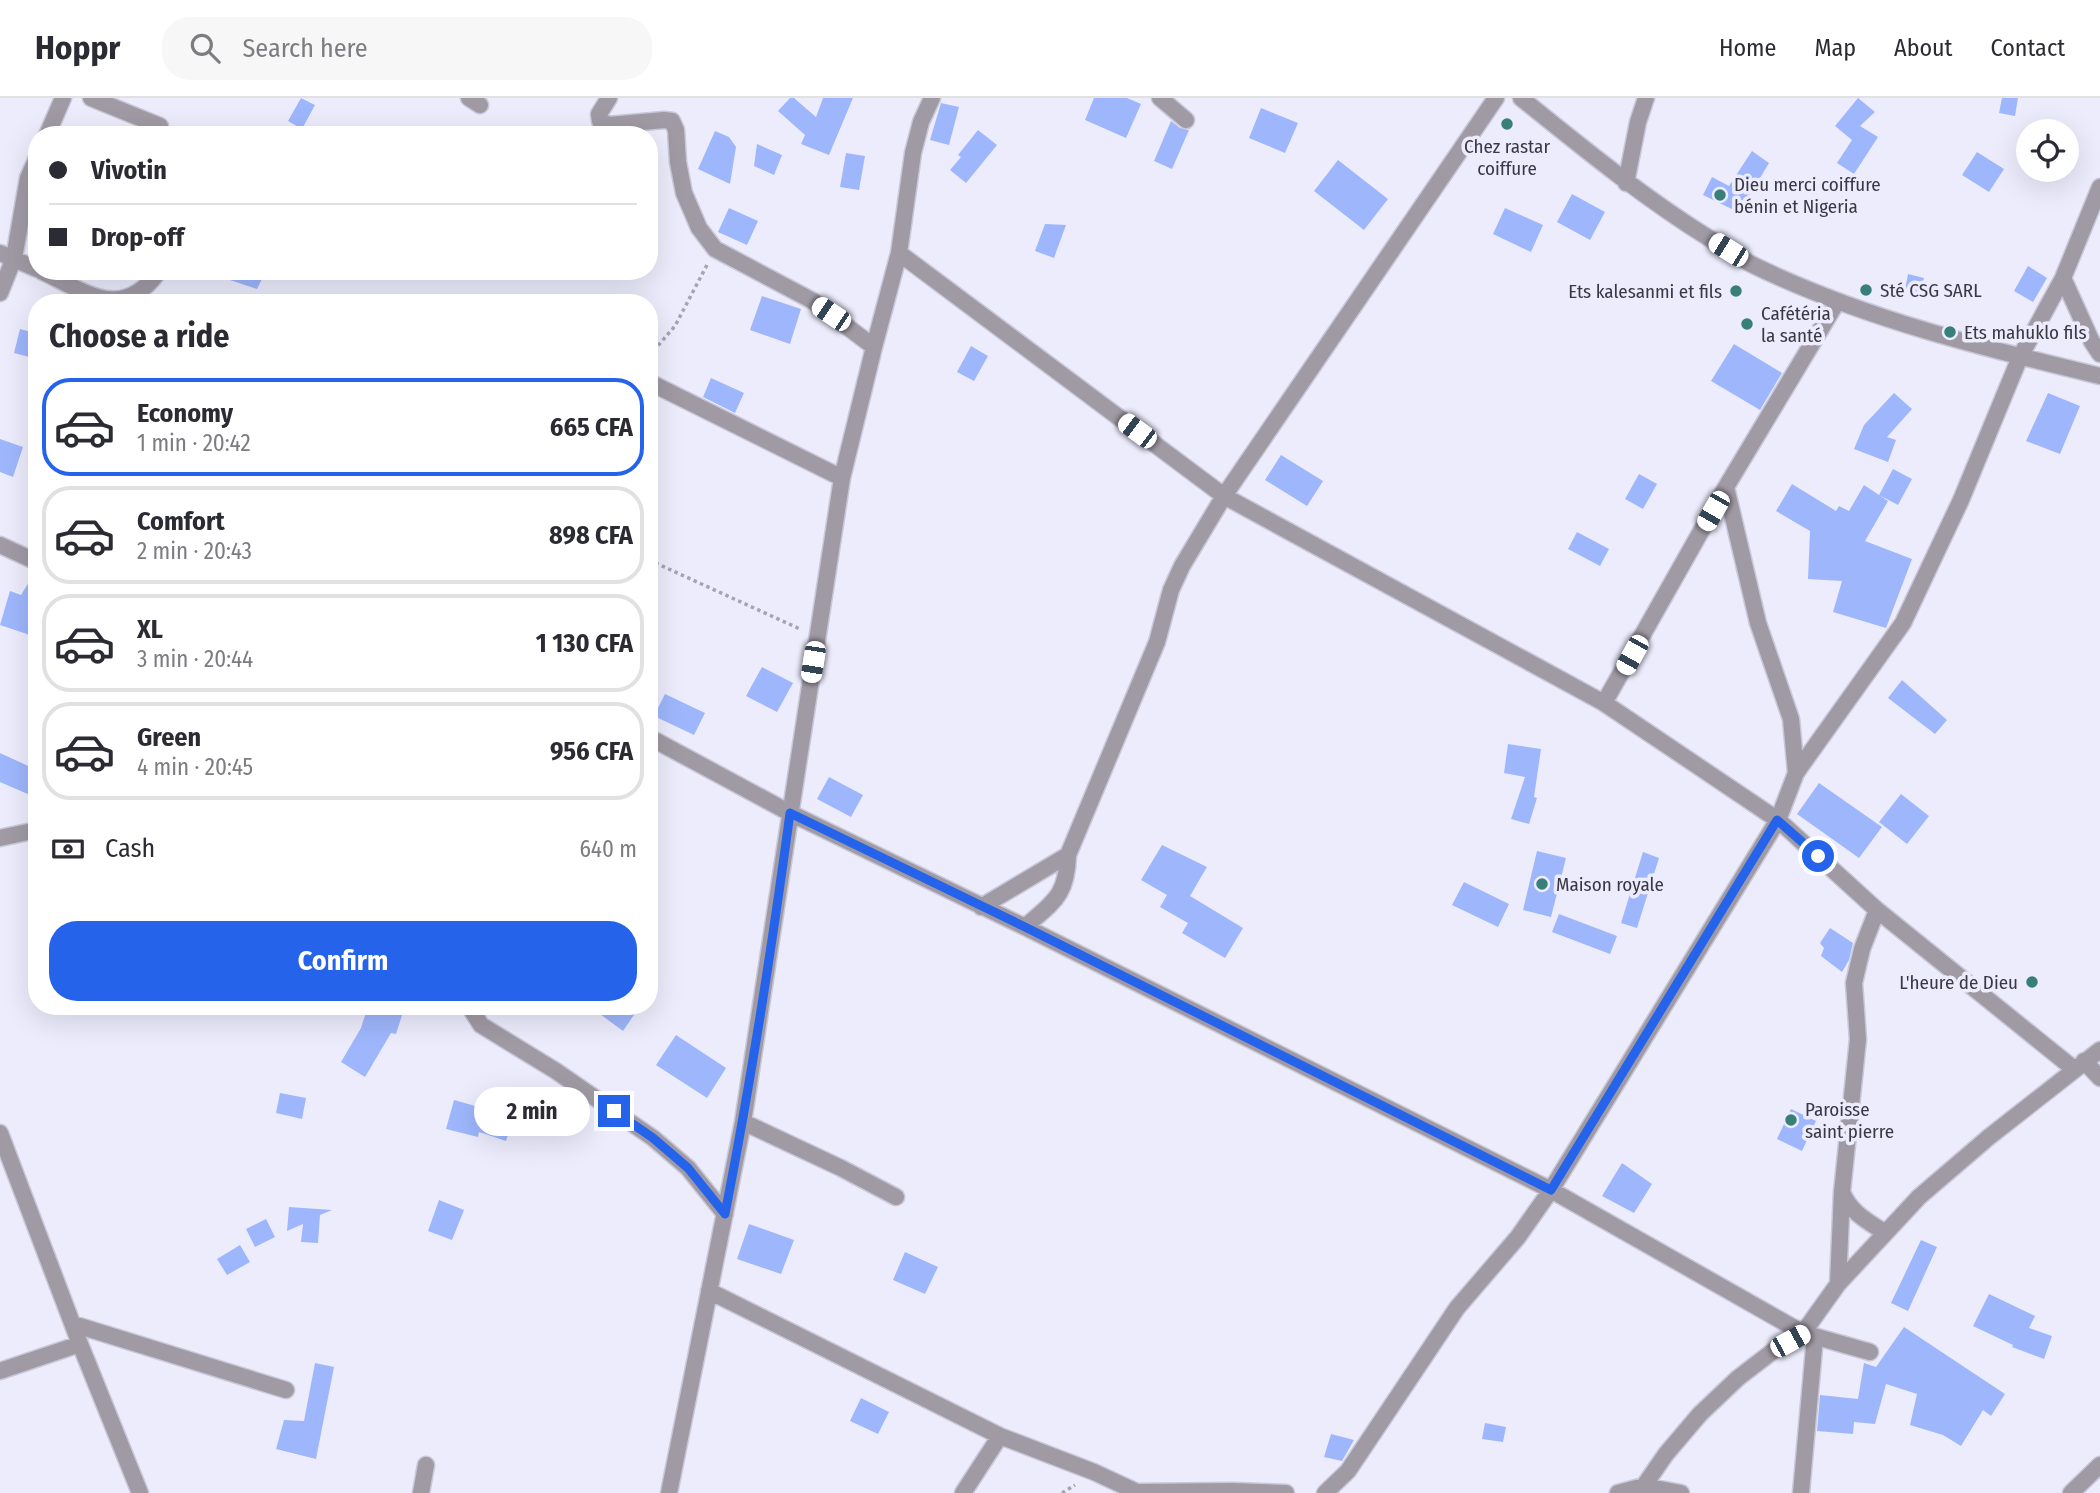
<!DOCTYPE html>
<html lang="en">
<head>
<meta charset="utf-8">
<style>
	body { margin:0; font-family:"Fira Sans Condensed",sans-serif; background:#f7f7f7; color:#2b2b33; height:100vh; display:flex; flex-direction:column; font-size:26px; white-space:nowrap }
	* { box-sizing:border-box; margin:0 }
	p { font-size:23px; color:#7c7c81 }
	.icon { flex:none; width:38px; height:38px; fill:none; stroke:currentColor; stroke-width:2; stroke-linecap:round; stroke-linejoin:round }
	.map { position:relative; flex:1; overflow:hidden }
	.details { position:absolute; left:28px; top:196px; width:630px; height:721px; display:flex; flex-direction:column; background:#fff; border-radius:28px; box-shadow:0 7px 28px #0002 }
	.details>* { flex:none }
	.top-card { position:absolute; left:28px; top:28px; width:630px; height:154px; border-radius:28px; box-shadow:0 7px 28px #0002; display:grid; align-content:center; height:154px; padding:0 21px; background:#fff }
	.tools { position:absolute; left:2016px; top:21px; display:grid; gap:14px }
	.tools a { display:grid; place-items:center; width:63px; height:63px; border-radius:50%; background:#fff; box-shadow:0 7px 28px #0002; font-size:35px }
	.end { position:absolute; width:32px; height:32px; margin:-16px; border:9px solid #2563eb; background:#fff; box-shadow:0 0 0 4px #fff }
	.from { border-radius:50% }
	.bubble { position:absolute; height:49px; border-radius:24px; background:#fff; box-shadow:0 7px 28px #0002; font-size:23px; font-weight:700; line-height:49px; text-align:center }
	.car { position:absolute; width:21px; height:42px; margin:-21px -10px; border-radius:9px; box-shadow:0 0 5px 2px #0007; background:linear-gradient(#fff 24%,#345 0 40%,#fff 0 76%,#345 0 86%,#fff 0) }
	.top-card b { display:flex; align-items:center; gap:24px; height:66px; font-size:26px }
	.top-card b+b { border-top:2px solid #e1e1e2 }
	.top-card i { width:18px; height:18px; background:#2b2b33 }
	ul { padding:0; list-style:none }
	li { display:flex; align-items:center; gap:21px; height:98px; margin:0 14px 10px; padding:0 7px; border:4px solid #e1e1e2; border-radius:28px }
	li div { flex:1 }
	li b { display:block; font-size:26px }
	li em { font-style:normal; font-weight:700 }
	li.selected { border-color:#2563eb }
	li>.icon { width:63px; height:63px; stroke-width:1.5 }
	h2 { padding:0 21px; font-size:32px; line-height:84px }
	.pay { display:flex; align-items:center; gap:18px; height:77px; padding:0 21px; font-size:26px }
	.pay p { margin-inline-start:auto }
	.button { display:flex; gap:14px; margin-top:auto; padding:14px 21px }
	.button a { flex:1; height:80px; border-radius:28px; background:#2563eb; color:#fff; font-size:28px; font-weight:700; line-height:80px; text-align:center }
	header { display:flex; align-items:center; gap:42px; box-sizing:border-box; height:98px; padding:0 35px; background:#fff; border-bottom:2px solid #e1e1e2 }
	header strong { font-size:33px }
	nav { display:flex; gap:38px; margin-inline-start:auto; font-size:24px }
	.search { width:490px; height:63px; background:#f7f7f7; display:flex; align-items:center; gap:18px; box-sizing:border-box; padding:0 24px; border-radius:28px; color:#7c7c81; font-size:26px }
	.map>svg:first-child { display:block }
	.building { fill:#9eb7fc }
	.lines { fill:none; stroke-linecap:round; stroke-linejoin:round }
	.minor-casing { stroke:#c9c8d8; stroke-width:19 }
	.path { stroke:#a5a4b3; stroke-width:3.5; stroke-dasharray:3.5 3.5; stroke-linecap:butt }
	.minor { stroke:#a09aa5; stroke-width:16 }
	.route { stroke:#2563eb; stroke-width:9 }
	.poi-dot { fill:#387f7a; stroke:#edecfd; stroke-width:2.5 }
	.labels { text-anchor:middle; stroke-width:7; stroke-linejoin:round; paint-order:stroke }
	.poi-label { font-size:19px; fill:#393843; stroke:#edecfd; text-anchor:start }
</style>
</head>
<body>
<header>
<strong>Hoppr</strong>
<div class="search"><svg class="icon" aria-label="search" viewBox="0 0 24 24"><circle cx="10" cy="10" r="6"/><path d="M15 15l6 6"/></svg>Search here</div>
<nav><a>Home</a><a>Map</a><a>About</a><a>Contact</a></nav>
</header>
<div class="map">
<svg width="2100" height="1395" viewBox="0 0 2100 1395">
	<rect width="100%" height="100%" fill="#edecfd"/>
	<path class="building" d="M301,0L315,7L302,31L288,23Z
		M790,0H794L816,19L823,0H853L829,57L801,46L805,37L778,13Z
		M1094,0H1127L1141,6L1126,40L1085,22Z
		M1858,0L1875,14L1860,28L1878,39L1854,76L1837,65L1852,42L1835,28Z
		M2002,0H2018L2015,18L1999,15Z
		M941,5L959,9L949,47L930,42Z
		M1261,10L1298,25L1285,55L1249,40Z
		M1171,23L1180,30L1189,32L1172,71L1154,63Z
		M978,32L997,47L966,85L950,72L961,59L958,57Z
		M715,33L729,39L736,49L730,86L698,71Z
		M757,46L782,57L774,77L754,68Z
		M1752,53L1769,65L1750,97L1753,99L1744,117L1703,97L1712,79L1729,88Z
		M1977,54L2004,71L1989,94L1962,77Z
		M846,55L865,58L859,92L840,89Z
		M1338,62L1388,101L1364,132L1314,93Z
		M1572,96L1605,114L1590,142L1557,124Z
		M729,110L758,123L747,147L718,134Z
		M1505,110L1543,127L1531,154L1493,136Z
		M1045,126L1066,127L1054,160L1035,153Z
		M2028,168L2047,180L2033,204L2014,193Z
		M212,173H266L257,191L212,176Z
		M1908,176L1924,180L1920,196L1905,192Z
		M762,198L801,211L790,246L750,232Z
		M20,231L35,235L29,259L14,255Z
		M1734,246L1782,275L1760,312L1711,283Z
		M971,248L988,258L974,283L957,274Z
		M711,280L744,295L735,315L703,299Z
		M1894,295L1912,311L1887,339L1896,342L1888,364L1854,351L1864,327Z
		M2048,295L2080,308L2060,356L2026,343Z
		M0,341L23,349L13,379L0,374Z
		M1281,357L1323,383L1307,408L1265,382Z
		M1893,371L1912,381L1898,407L1879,397Z
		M1639,376L1657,386L1643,411L1625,401Z
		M1792,386L1836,413L1839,408L1849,413L1864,387L1888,403L1865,443L1912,461L1886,530L1833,514L1842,483L1808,481L1810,433L1776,413Z
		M1577,434L1609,451L1600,468L1568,451Z
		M35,474H37V524L33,538L0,527L10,493L21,497Z
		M762,569L793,585L777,614L746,598Z
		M1902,582L1947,622L1935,636L1888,600Z
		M665,596L705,615L694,637L654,618Z
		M1508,646L1541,651L1534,699L1537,700L1529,726L1511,721L1525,679L1504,675Z
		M0,655L37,672V700L0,684Z
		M829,679L863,697L851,719L817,701Z
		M1819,685L1882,729L1859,760L1797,716Z
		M1901,696L1929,718L1907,746L1879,724Z
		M1162,747L1207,769L1190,798L1243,830L1225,860L1182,835L1188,825L1160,809L1167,797L1141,782Z
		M1537,753L1566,760L1551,819L1523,812Z
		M1643,754L1659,760L1637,830L1621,825Z
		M1464,784L1509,806L1498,829L1452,807Z
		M1559,816L1617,838L1610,856L1552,834Z
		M1830,830L1853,845L1849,862L1842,874L1821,858L1824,850L1820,845Z
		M368,908H405L396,936L391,935L365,979L341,964L361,930Z
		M589,908H640L623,933Z
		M676,937L726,970L707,1000L656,967Z
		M280,995L306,1000L302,1021L276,1015Z
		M454,1002L486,1011L485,1012L513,1022L506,1043L479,1034L478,1039L446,1031Z
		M1791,1011L1816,1023L1802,1053L1777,1041Z
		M1622,1065L1652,1086L1634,1115L1602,1098Z
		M439,1102L464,1112L452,1142L428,1133Z
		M289,1109L332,1112L320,1117L318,1145L301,1144L303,1126L287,1133Z
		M266,1121L275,1139L255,1149L246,1131Z
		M749,1126L794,1142L781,1176L737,1161Z
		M1921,1142L1937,1149L1908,1213L1891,1205Z
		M240,1147L250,1164L227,1177L217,1161Z
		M905,1154L938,1169L925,1196L893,1182Z
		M1989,1196L2035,1218L2029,1230L2052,1238L2044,1261L2012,1249L2013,1247L1973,1228Z
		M1904,1229L2005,1296L1991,1318L1983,1312L1961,1348L1943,1337L1910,1327L1917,1296L1886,1286L1875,1326L1854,1324L1853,1336L1817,1333L1820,1297L1858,1301L1864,1265L1876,1269Z
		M315,1265L334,1269L316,1361L276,1351L284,1322L304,1323Z
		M861,1300L889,1314L878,1336L850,1323Z
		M1485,1325L1506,1329L1503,1344L1482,1341Z
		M1331,1336L1354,1342L1342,1363L1324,1359Z"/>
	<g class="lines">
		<g class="minor-casing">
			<path id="minor" d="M91,0L160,28
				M469,0L480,7
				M609,0L599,16L600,23L609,27L664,22L672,23L676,32L678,64L684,95L699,130L715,151L813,203L874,249
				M1160,0L1186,22
				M1521,0C1583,50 1644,100 1712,142C1726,150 1739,160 1753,167C1862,220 1983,250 2100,278
				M47,37L63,0
				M1626,85L1638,24L1646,0
				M0,155L37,171
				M899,155L1224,398L1604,605L1778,722L1877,812L2074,971
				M41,173C86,194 122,225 159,173
				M2063,180L2092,244L2100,256
				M0,195L14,160L28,80L37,60
				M649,284L842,380
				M1726,389L1758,525L1791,621L1796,675
				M0,447L37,464
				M1604,605L1726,389L1837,204
				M649,639L790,715L1025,829L1551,1092L1803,1235L1870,1254
				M0,740L37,732
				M981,809L1068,757L1157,544L1171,492L1182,468L1224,398L1496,0
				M1877,812L1862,851L1854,885L1858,941L1842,1094C1850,1114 1867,1123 1884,1134
				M1025,829C1053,804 1067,798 1068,757
				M469,908L481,927L556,973L653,1040L688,1070L725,1116
				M2084,963L2100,980
				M743,1024L841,1070L896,1099
				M0,1035L80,1246L140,1395
				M1838,1186L1842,1094
				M709,1193L1000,1338L1094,1374L1137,1394L1233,1393L1286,1395
				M73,1226L286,1292
				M0,1273L80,1246
				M421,1395L426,1367
				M669,1395L743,1024L842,380L874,249L899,155L913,55L921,24L932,0
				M963,1395L1000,1338
				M1325,1395L1348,1373L1457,1210L1518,1139L1551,1092L1778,722L1796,675L1903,525L1961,402L2020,259L2063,180L2100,89
				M1618,1395L1644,1388L1681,1395
				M1639,1395L1666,1356L1700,1316L1738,1280L1777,1250L1803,1235L1838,1186L1919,1099L1989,1039L2100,952
				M1801,1395L1815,1239
				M2071,1395L2100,1367"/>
		</g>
		<path class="path" d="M649,258L675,228L708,165
			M649,462L800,531
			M1062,1395L1075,1387"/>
		<use href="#minor" class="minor"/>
	</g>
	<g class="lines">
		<path class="route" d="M614,1013L653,1040L688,1070L725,1116C751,983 772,849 790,715L1025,829L1551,1092L1777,722L1818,758"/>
	</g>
	<g class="poi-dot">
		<circle cx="1507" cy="26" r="7"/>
		<circle cx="1720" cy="97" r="7"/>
		<circle cx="1866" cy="192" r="7"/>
		<circle cx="1736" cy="193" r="7"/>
		<circle cx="1747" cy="226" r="7"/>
		<circle cx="1950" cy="234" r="7"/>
		<circle cx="1542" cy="786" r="7"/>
		<circle cx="2032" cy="884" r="7"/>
		<circle cx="1791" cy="1022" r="7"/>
	</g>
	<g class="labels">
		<g class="poi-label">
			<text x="1507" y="55" text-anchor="middle">Chez rastar<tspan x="1507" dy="22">coiffure</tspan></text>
			<text x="1734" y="93">Dieu merci coiffure<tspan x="1734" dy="22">bénin et Nigeria</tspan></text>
			<text x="1880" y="199">Sté CSG SARL</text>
			<text x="1722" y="200" text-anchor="end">Ets kalesanmi et fils</text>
			<text x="1761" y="222">Cafétéria<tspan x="1761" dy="22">la santé</tspan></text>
			<text x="1964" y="241">Ets mahuklo fils</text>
			<text x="1556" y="793">Maison royale</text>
			<text x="2018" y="891" text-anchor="end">L'heure de Dieu</text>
			<text x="1805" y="1018">Paroisse<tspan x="1805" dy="22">saint pierre</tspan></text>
		</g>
	</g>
</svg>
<div class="tools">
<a><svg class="icon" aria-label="locate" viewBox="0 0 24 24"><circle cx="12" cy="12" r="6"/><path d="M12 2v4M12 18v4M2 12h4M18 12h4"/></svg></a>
</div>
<i class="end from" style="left:1818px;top:758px"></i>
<i class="end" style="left:614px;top:1013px"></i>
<div class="bubble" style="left:474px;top:989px;width:116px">2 min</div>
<i class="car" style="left:1728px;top:152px;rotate:302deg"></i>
<i class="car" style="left:831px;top:216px;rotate:304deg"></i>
<i class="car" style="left:1137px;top:333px;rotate:307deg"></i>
<i class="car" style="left:1713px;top:413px;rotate:210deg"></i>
<i class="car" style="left:1632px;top:557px;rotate:209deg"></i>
<i class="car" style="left:813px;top:564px;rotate:189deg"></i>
<i class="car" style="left:1790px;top:1243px;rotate:61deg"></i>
<div class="top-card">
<b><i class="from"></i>Vivotin</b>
<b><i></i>Drop-off</b>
</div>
<section class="details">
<h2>Choose a ride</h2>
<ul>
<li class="selected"><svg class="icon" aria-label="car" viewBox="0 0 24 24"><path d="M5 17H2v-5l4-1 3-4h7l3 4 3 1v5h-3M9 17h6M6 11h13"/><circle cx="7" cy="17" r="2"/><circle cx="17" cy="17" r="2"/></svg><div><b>Economy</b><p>1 min · 20:42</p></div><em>665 CFA</em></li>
<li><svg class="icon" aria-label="car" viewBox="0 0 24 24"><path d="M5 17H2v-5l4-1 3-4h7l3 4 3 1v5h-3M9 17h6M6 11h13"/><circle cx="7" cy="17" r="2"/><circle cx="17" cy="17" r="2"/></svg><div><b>Comfort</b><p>2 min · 20:43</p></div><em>898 CFA</em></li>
<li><svg class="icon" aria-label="car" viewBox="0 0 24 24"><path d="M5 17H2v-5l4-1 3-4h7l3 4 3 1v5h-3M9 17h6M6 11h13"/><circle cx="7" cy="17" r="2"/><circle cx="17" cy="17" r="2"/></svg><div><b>XL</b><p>3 min · 20:44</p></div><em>1 130 CFA</em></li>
<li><svg class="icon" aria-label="car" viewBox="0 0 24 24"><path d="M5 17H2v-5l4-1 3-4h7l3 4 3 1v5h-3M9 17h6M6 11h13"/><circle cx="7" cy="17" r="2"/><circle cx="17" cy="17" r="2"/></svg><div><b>Green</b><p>4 min · 20:45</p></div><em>956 CFA</em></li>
</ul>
<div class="pay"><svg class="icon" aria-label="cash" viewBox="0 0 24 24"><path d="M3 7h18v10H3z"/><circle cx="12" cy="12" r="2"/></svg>Cash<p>640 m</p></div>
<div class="button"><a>Confirm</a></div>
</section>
</div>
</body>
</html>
